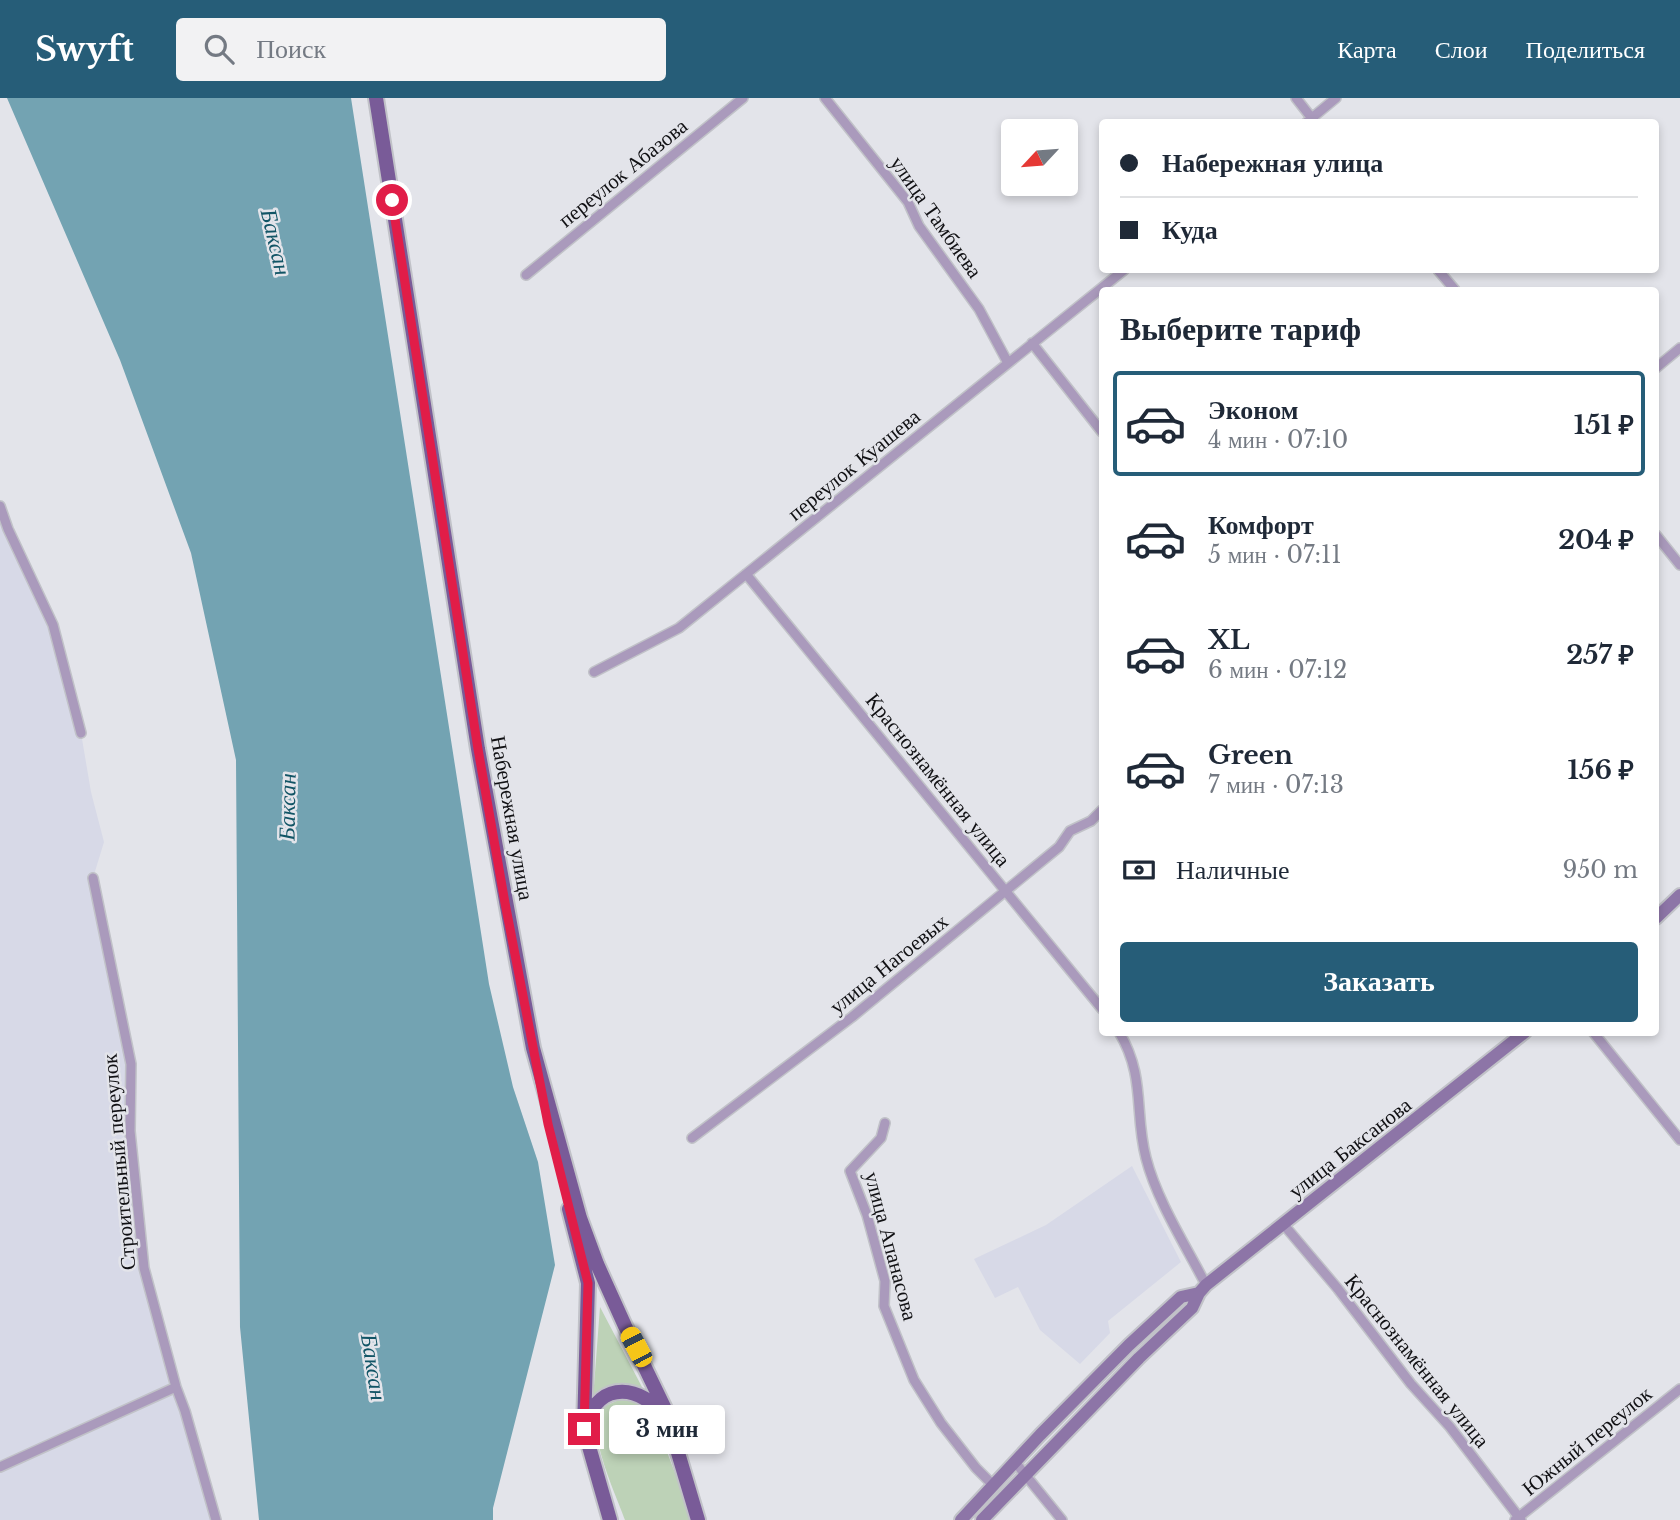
<!DOCTYPE html>
<html lang="ru">
<head>
<meta charset="utf-8">
<style>
	body { margin:0; font-family:"Libre Baskerville",serif; background:#f2f2f3; color:#1f2937; height:100vh; display:flex; flex-direction:column; font-size:26px; white-space:nowrap }
	* { box-sizing:border-box; margin:0 }
	p { font-size:23px; color:#747a83 }
	.icon { flex:none; width:38px; height:38px; fill:none; stroke:currentColor; stroke-width:2; stroke-linecap:round; stroke-linejoin:round }
	.map { position:relative; flex:1; overflow:hidden }
	.panel { position:absolute; left:1099px; top:189px; width:560px; height:749px; display:flex; flex-direction:column; background:#fff; border-radius:7px; box-shadow:0 4px 10px #0003 }
	.panel>* { flex:none }
	.banner { position:absolute; left:1099px; top:21px; width:560px; height:154px; border-radius:7px; box-shadow:0 4px 10px #0003; display:grid; align-content:center; height:154px; padding:0 21px; background:#fff }
	.needle { width:46px; rotate:244deg }
	.tools { position:absolute; left:1001px; top:21px; display:grid; gap:14px }
	.tools a { display:grid; place-items:center; width:77px; height:77px; border-radius:7px; background:#fff; box-shadow:0 4px 10px #0003; font-size:35px }
	.end { position:absolute; width:32px; height:32px; margin:-16px; border:9px solid #e11d48; background:#fff; box-shadow:0 0 0 4px #fff }
	.from { border-radius:50% }
	.bubble { position:absolute; height:49px; border-radius:7px; background:#fff; box-shadow:0 4px 10px #0003; font-size:23px; font-weight:700; line-height:49px; text-align:center }
	.car { position:absolute; width:21px; height:42px; margin:-21px -10px; border-radius:9px; box-shadow:0 0 5px 2px #0007; background:linear-gradient(#f5c518 24%,#345 0 40%,#f5c518 0 76%,#345 0 86%,#f5c518 0) }
	.banner b { display:flex; align-items:center; gap:24px; height:66px; font-size:26px }
	.banner b+b { border-top:2px solid #e0e1e3 }
	.banner i { width:18px; height:18px; background:#1f2937 }
	ul { padding:0; list-style:none }
	li { display:flex; align-items:center; gap:21px; height:105px; margin:0 14px 10px; padding:0 7px; border:4px solid transparent; border-radius:7px }
	li div { flex:1 }
	li b { display:block; font-size:26px }
	li em { font-style:normal; font-weight:700 }
	li.selected { border-color:#265d78 }
	li>.icon { width:63px; height:63px; stroke-width:1.5 }
	h2 { padding:0 21px; font-size:32px; line-height:84px }
	.pay { display:flex; align-items:center; gap:18px; height:77px; padding:0 21px; font-size:26px }
	.pay p { margin-inline-start:auto }
	.button { display:flex; gap:14px; margin-top:auto; padding:14px 21px }
	.button a { flex:1; height:80px; border-radius:7px; background:#265d78; color:#fff; font-size:28px; font-weight:700; line-height:80px; text-align:center }
	header { display:flex; align-items:center; gap:42px; box-sizing:border-box; height:98px; padding:0 35px; background:#265d78; color:#fff }
	header strong { font-size:33px }
	nav { display:flex; gap:38px; margin-inline-start:auto; font-size:24px }
	.search { width:490px; height:63px; background:#f2f2f3; display:flex; align-items:center; gap:18px; box-sizing:border-box; padding:0 24px; border-radius:7px; color:#747a83; font-size:26px }
	.map>svg:first-child { display:block }
	.built { fill:#d7d9e7 }
	.green { fill:#bdd2b7 }
	.water { fill:#73a3b2 }
	.lines { fill:none; stroke-linecap:round; stroke-linejoin:round }
	.minor-casing { stroke:#c1c2c8; stroke-width:12 }
	.secondary-casing { stroke:#c1c2c8; stroke-width:16 }
	.primary-casing { stroke:#c1c2c8; stroke-width:18 }
	.minor { stroke:#aa9abc; stroke-width:9 }
	.secondary { stroke:#8d75a7; stroke-width:12 }
	.primary { stroke:#795b98; stroke-width:14 }
	.route { stroke:#e11d48; stroke-width:9 }
	.labels { text-anchor:middle; stroke-width:5; stroke-linejoin:round; paint-order:stroke }
	.street-label { font-size:21px; fill:#111114; stroke:#e3e4ea }
	.water-label { font-size:23px; font-style:italic; fill:#115465; stroke:#e3e4ea }
</style>
</head>
<body>
<header>
<strong>Swyft</strong>
<div class="search"><svg class="icon" aria-label="search" viewBox="0 0 24 24"><circle cx="10" cy="10" r="6"/><path d="M15 15l6 6"/></svg>Поиск</div>
<nav><a>Карта</a><a>Слои</a><a>Поделиться</a></nav>
</header>
<div class="map">
<svg width="1680" height="1422" viewBox="0 0 1680 1422">
	<rect width="100%" height="100%" fill="#e3e4ea"/>
	<path class="built" d="M0,408L53,527L81,635L91,694L104,744L93,780L131,966L130,1033L144,1170L216,1422H0Z
		M1132,1068L1181,1164L1108,1223L1110,1235L1080,1266L1040,1232L1018,1189L995,1200L974,1161L1046,1127Z"/>
	<path class="green" d="M600,1209L642,1289L620,1287L593,1301Z
		M627,1300L639,1304L651,1312L693,1422H625C617,1399 588,1338 599,1316C604,1306 616,1303 627,1300Z"/>
	<path class="water" d="M7,0H351L489,886L513,989L538,1064L555,1167L493,1410V1422H259L240,1229L236,662L191,455L120,262Z"/>
	<g class="lines">
		<g class="minor-casing">
			<path id="minor" d="M825,0L908,104L919,128L979,211L1008,265
				M1296,0L1314,23
				M1307,24L1336,0
				M1438,172L1455,192
				M526,177L743,0
				M1032,245L1102,334
				M1656,270L1680,250
				M0,408L8,431L53,527L81,635
				M1656,437L1680,467
				M746,476L1102,911
				M594,574L679,530L1124,172
				M93,780L131,966L130,1033L144,1170L176,1289L185,1313L216,1422
				M1119,934C1146,979 1134,1015 1146,1060C1157,1103 1186,1148 1206,1187
				M1593,934L1680,1042
				M885,1025L881,1040L850,1073L867,1117L885,1183L884,1208L914,1282L941,1325L976,1370L993,1387
				M692,1040L852,919L1059,749L1070,733L1091,723L1102,712
				M1284,1127L1338,1191L1411,1286L1450,1329L1521,1422
				M1015,1364L1062,1422
				M0,1369L176,1289
				M1515,1422L1680,1291"/>
		</g>
		<g class="secondary-casing">
			<path id="secondary" d="M1656,820L1680,797
				M961,1422L1040,1337L1129,1247L1181,1199L1199,1195
				M982,1422L1139,1260L1192,1210L1199,1195L1206,1187L1525,934"/>
		</g>
		<g class="primary-casing">
			<path id="primary" d="M376,0L478,651L533,950L580,1120L597,1166L625,1228L665,1311L698,1422
				M569,1111L588,1185L584,1331L610,1422
				M587,1324C600,1282 642,1287 664,1319"/>
		</g>
		<use href="#minor" class="minor"/>
		<use href="#secondary" class="secondary"/>
		<use href="#primary" class="primary"/>
	</g>
	<g class="lines">
		<path class="route" d="M392,102L478,651L505,805L548,1026L588,1185L584,1331"/>
	</g>
	<g class="labels">
		<g class="street-label">
			<text transform="translate(623 75) rotate(-39)" y="7">переулок Абазова</text>
			<text transform="translate(936 119) rotate(55)" y="7">улица Тамбиева</text>
			<text transform="translate(854 367) rotate(-39)" y="7">переулок Куашева</text>
			<text transform="translate(938 682) rotate(51)" y="7">Краснознамённая улица</text>
			<text transform="translate(512 720) rotate(80)" y="7">Набережная улица</text>
			<text transform="translate(889 866) rotate(-39)" y="7">улица Нагоевых</text>
			<text transform="translate(1350 1050) rotate(-38)" y="7">улица Баксанова</text>
			<text transform="translate(119 1064) rotate(-95)" y="7">Строительный переулок</text>
			<text transform="translate(891 1148) rotate(75)" y="7">улица Апанасова</text>
			<text transform="translate(1417 1263) rotate(51)" y="7">Краснознамённая улица</text>
			<text transform="translate(1587 1343) rotate(-39)" y="7">Южный переулок</text>
		</g>
		<g class="water-label">
			<text transform="translate(276 144) rotate(77)" y="8">Баксан</text>
			<text transform="translate(287 709) rotate(-89)" y="8">Баксан</text>
			<text transform="translate(374 1269) rotate(81)" y="8">Баксан</text>
		</g>
	</g>
</svg>
<div class="tools">
<a><svg class="needle" viewBox="-14 -14 28 28"><path d="M0-13l5 13h-10z" fill="#e53935"/><path d="M0 13l5-13h-10z" fill="#747a83"/></svg></a>
</div>
<i class="end from" style="left:392px;top:102px"></i>
<i class="end" style="left:584px;top:1331px"></i>
<div class="bubble" style="left:609px;top:1307px;width:116px">3 мин</div>
<i class="car" style="left:636px;top:1249px;rotate:332deg"></i>
<div class="banner">
<b><i class="from"></i>Набережная улица</b>
<b><i></i>Куда</b>
</div>
<section class="panel">
<h2>Выберите тариф</h2>
<ul>
<li class="selected"><svg class="icon" aria-label="car" viewBox="0 0 24 24"><path d="M5 17H2v-5l4-1 3-4h7l3 4 3 1v5h-3M9 17h6M6 11h13"/><circle cx="7" cy="17" r="2"/><circle cx="17" cy="17" r="2"/></svg><div><b>Эконом</b><p>4 мин · 07:10</p></div><em>151 ₽</em></li>
<li><svg class="icon" aria-label="car" viewBox="0 0 24 24"><path d="M5 17H2v-5l4-1 3-4h7l3 4 3 1v5h-3M9 17h6M6 11h13"/><circle cx="7" cy="17" r="2"/><circle cx="17" cy="17" r="2"/></svg><div><b>Комфорт</b><p>5 мин · 07:11</p></div><em>204 ₽</em></li>
<li><svg class="icon" aria-label="car" viewBox="0 0 24 24"><path d="M5 17H2v-5l4-1 3-4h7l3 4 3 1v5h-3M9 17h6M6 11h13"/><circle cx="7" cy="17" r="2"/><circle cx="17" cy="17" r="2"/></svg><div><b>XL</b><p>6 мин · 07:12</p></div><em>257 ₽</em></li>
<li><svg class="icon" aria-label="car" viewBox="0 0 24 24"><path d="M5 17H2v-5l4-1 3-4h7l3 4 3 1v5h-3M9 17h6M6 11h13"/><circle cx="7" cy="17" r="2"/><circle cx="17" cy="17" r="2"/></svg><div><b>Green</b><p>7 мин · 07:13</p></div><em>156 ₽</em></li>
</ul>
<div class="pay"><svg class="icon" aria-label="cash" viewBox="0 0 24 24"><path d="M3 7h18v10H3z"/><circle cx="12" cy="12" r="2"/></svg>Наличные<p>950 m</p></div>
<div class="button"><a>Заказать</a></div>
</section>
</div>
</body>
</html>
